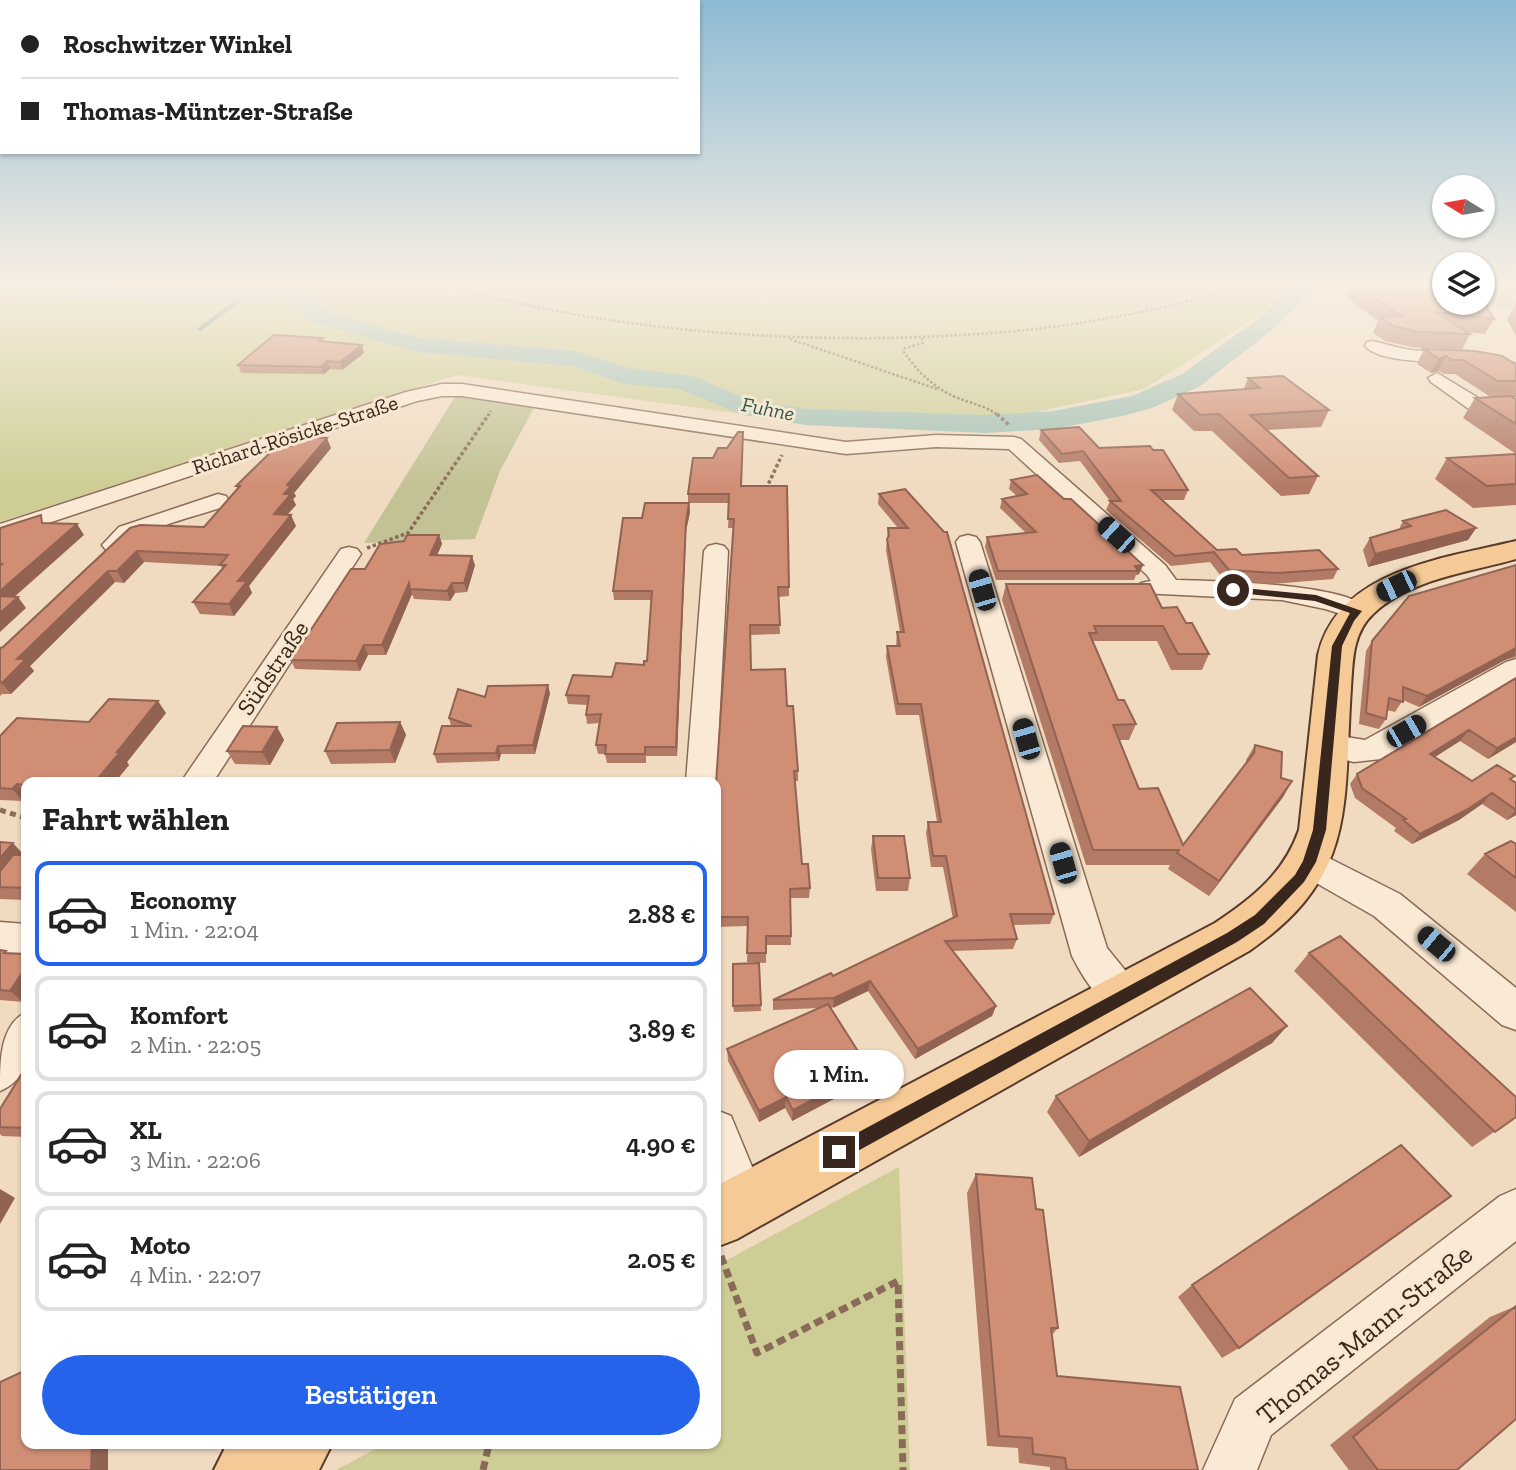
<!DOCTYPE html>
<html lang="de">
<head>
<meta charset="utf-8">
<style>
	body { margin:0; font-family:"Zilla Slab",serif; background:#f2f2f2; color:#222; height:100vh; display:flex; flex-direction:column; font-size:26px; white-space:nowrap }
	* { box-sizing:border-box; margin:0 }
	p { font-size:23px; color:#767676 }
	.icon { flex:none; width:38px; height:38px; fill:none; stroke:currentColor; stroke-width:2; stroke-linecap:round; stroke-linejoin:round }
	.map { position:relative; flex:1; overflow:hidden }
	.details { position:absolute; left:21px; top:777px; width:700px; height:672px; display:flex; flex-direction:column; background:#fff; border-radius:14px; box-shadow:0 2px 5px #0004 }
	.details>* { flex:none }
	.guide { position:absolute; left:0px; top:0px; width:700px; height:154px; box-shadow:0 2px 5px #0004; display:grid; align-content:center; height:154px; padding:0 21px; background:#fff }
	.needle { width:46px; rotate:281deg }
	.controls { position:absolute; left:1432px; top:175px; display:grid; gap:14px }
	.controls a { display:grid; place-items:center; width:63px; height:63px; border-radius:50%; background:#fff; box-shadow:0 2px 5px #0004; font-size:35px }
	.end { position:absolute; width:32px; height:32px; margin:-16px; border:9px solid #39271d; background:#fff; box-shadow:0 0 0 4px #fff }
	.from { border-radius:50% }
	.bubble { position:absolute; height:49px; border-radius:24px; background:#fff; box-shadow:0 2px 5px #0004; font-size:23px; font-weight:600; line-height:49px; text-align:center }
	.car { position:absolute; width:21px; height:42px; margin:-21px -10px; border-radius:9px; box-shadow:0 0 5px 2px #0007; background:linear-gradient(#222 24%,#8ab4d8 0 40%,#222 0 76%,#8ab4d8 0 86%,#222 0) }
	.guide b { display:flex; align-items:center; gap:24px; height:66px; font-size:26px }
	.guide b+b { border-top:2px solid #e0e0e0 }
	.guide i { width:18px; height:18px; background:#222 }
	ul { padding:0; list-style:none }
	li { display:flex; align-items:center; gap:21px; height:105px; margin:0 14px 10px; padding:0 7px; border:4px solid #e0e0e0; border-radius:14px }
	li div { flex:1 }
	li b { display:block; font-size:26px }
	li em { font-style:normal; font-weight:600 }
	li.current { border-color:#2563eb }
	li>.icon { width:63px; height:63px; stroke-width:1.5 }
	h2 { padding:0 21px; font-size:32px; line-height:84px }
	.button { display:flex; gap:14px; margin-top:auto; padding:14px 21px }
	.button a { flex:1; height:80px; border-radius:42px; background:#2563eb; color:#fff; font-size:28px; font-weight:600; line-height:80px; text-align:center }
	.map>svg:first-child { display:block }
	.green { fill:#cecd95 }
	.cemetery { fill:#c3c294 }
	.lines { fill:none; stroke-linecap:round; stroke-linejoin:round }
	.stream { stroke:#6b9182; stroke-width:4.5 }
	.river { fill:#a4c2b5; fill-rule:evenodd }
	.minor-casing { stroke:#8a6b58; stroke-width:3 }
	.major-casing { stroke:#583a2c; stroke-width:4 }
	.path-far3 { stroke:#8a6b58; stroke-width:2.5; stroke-dasharray:2.5 2; stroke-linecap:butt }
	.path-far2 { stroke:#8a6b58; stroke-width:3.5; stroke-dasharray:3.5 2.5; stroke-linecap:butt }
	.path-far1 { stroke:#8a6b58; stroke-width:5; stroke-dasharray:6 4.5; stroke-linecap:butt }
	.path { stroke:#8a6b58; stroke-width:7; stroke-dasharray:9 5; stroke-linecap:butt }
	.minor { fill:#faead5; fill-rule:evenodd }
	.major { fill:#f5ca97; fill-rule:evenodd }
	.wall { fill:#b37a65 }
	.shaded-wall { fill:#926352 }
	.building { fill:#d08e75; stroke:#926352; stroke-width:2 }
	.route { fill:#39271d }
	.labels { text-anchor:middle; stroke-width:6; stroke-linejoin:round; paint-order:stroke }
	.far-water-label { font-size:21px; font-style:italic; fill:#2b5a50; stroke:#f7e7d1 }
	.far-street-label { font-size:21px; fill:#39271d; stroke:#f7e7d1 }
	.street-label { font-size:24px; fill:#39271d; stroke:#f7e7d1 }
	.near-street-label { font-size:28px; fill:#39271d; stroke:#f7e7d1 }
</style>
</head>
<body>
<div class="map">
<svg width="1516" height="1470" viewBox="0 0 1516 1470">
	<rect width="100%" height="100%" fill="#f0dbc1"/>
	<path class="green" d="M0,282H1297L1254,319L1144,389L1021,415L838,427L457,375L0,522Z
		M1482,282H1515L1516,310L1465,303H1482Z
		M899,1167L910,1470H336L385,1444H716V1266Z"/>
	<path class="cemetery" d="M458,392L536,404L500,471L475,539L364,543Z"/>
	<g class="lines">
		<path class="stream" d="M200,329L249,293"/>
		<path class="river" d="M0,282L185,290L300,287L319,295L325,309L332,313L419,338L575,351L628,368L693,376L749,400L806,409L986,415L1053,411L1132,396L1182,374L1256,320L1297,282H1321L1272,330L1200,386L1152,408L1122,416L1053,429L986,433L806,425L743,415L679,389L625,384L572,366L417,352L316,323L306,318L300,303L296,301L185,304L0,295Z"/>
		<g class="minor-casing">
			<path id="minor" d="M1373,341C1386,344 1398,348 1411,350C1447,353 1482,350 1516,364V375C1503,372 1492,366 1479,364C1451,360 1383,366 1365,346L1367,342Z
				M1437,373L1480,399L1516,397V409H1469L1431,382L1428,378Z
				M442,384H462L846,442L936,435L1014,437L1021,439L1165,565L1176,580C1211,581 1351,583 1370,611L1366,617L1357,619L1325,609L1282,600L1141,593L1138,588L1141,583L1151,581L1147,575L1009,449L936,447L846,454L462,396H442L417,401L0,539V524L406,392Z
				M218,494L226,496L229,501L226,506C197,516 165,523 138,536C124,542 123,554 106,550L102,545L119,527Z
				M968,535L976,537L980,542L1107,948L1137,985L1142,997L1137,1009L1123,1015C1101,1006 1083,978 1072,956L956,542L960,537Z
				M716,544L724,546L728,551L716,785V782H686L704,551L708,546Z
				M349,547L357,549L361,554L213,782H181L341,549Z
				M1516,659V680L1381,759L1354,762L1316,753L1312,745L1316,737L1327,734L1365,740L1506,662Z
				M1309,848L1400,894L1516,988V1030L1502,1025L1374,916L1297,872L1292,862L1297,852Z
				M0,922L26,924V956L0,954Z
				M26,1012C27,1044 34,1077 0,1091C0,1059 0,1026 26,1012Z
				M716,1110L731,1116L767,1203L760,1219L744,1226L728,1219L716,1188Z
				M1516,1189V1241L1271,1435L1257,1470H1203L1235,1399L1500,1196Z"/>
		</g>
		<g class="major-casing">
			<path id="major" d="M1516,541V559C1470,572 1409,579 1373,614C1352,634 1353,662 1351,688C1343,807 1358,876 1249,951L737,1239L716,1247V1186L1215,923C1253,898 1284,873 1299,830L1318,655C1337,570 1445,558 1516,541Z
				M227,1444H332L319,1470H214Z"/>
		</g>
		<path class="path-far3" d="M433,282C582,324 733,340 887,338C961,336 1036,332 1108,318C1154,310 1203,300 1246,282
			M922,338L923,343L905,348L904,352C916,370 933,387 953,396C969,403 985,405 999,416
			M790,339L937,389
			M488,416L491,411"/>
		<path class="path-far2" d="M997,414L1010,426
			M766,489L782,455
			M367,548L408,533L489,414"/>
		<path class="path-far1" d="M0,810L26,818"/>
		<path class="path" d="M721,1256L757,1353L898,1281L903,1470
			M483,1470L489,1444"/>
		<use href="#minor" class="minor"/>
		<use href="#major" class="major"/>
	</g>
	<path class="wall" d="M1353,283L1494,319L1485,334L1467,332L1470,334L1462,350L1411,347L1385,341L1373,333L1378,321L1346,297Z
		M1516,303V336L1507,320Z
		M323,338L324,342L364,353L342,370L330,369L324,374L241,373L238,365Z
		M1424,349L1516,365V396H1489L1455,374H1444L1438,371L1431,373L1417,364Z
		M1248,378L1329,410L1321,427L1267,430L1318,476L1309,494L1281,496L1212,431H1194L1172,410L1178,394L1244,389Z
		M1475,398L1516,399V454L1463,418Z
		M1041,430L1099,448L1188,490L1184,500H1161L1217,550L1242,555L1338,569L1333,579L1272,584L1224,580L1210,562L1171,566L1106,510L1110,501L1080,461L1059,463L1039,440Z
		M331,448L294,493L296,496L293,499L296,505L287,515L296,526L249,586L252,593L234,616L200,614L193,602L222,568L221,566L144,562L124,583L115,582L30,666L34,671L11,694H2L0,696V648L3,647L130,528L204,527L238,489L236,486Z
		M1516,454V505L1473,508L1435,479L1447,458Z
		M713,458L742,486L789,587V596L778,597L780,634L750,635L751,670L787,706L798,771V781H795L802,864L810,888L809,898H790L791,945H766V963L747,962L748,926L716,927V783L733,528H728L729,503H688V494Z
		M1011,480L1064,499L1143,565L1139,574L1136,575L1134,580H996L985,547L987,537L1026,533L1000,508L1002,499L1017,496L1009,489Z
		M905,489L1054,914L1050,924L1013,925L1017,939L1013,949L953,951L996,1006L992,1016L915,1059L868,991L831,1008L868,1081L792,1121L785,1108L759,1122L728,1061L727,1049L819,1008L773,1010V1000L833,976L953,919L943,867H931L926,833L928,822H937L919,715H896L886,657L887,646H896L897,632H900L886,550L888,528H898L878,504L879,494Z
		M689,503L690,512L686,531L677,756H646V763H607L605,754H598L596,745L600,723L587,724L586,715L587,705L568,704L566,695L644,665L647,661L651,600H614L613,591L642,518Z
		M1403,521L1476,528L1468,540L1368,567L1363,550L1370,538L1399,529Z
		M439,535L442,544L437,555L475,565L467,592L455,593L450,601L414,599L412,594L386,655H368L360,671L295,669L291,660L365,569L404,541Z
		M1516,565V657L1505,660L1419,707L1403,700L1395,712L1387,710L1386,719L1379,729L1359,724L1366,651L1372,641Z
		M1006,584L1162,608L1186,623L1209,654L1202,670H1171L1157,641H1094L1093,642L1118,700L1136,724L1129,740H1119L1139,789L1183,845L1246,764V760L1255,745L1281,778L1292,781L1283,797L1209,896L1168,869L1170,865H1086L1002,600Z
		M1516,678V742L1488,759L1460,741L1435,757L1472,781L1512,780L1516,783V815L1507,820L1482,804L1459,820L1412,844L1394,831L1396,828L1355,798L1350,784L1357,774Z
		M550,693L535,754H501L499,761L437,763L434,754L451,726L449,718L485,697Z
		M166,713L127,762L129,765L115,782H26V798L23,801L0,800V736L89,722Z
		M400,722L406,735L395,763L331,764L325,751Z
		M277,727L284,740L270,765L235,764L227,751Z
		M873,836L910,878L908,891H876L871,849Z
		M0,842L23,855H26V900L0,899Z
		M1516,844V912L1467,874L1485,854Z
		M0,950L23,1002L0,1000Z
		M1309,953L1516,1117L1472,1147L1294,971Z
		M759,963L761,1011L734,1012L733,1006Z
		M1287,1026L1272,1043L1079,1157L1047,1112L1056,1096Z
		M26,1067V1137L2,1136L0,1134V1109Z
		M976,1174L1036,1209L1058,1328L1052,1335L1057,1376L1198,1470H1050V1467L1019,1463L1018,1448L987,1446L967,1193Z
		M1192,1285L1239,1348L1222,1358L1178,1297Z
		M1516,1306L1457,1470H1349L1330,1445L1490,1317Z"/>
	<path class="shaded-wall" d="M362,345L364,353L342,370L340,362Z
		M1446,356L1438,371L1431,373L1439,359Z
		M327,361L330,369L324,374L321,367Z
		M327,438L331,448L294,493L296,496L293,499L296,505L278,525L274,514L284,494L287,485Z
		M689,503L690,512L686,531L677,756L676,747L686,522Z
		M291,515L296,526L249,586L252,593L234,616L229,604L238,581Z
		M77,524L84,535L3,607L0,603V591Z
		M1476,528L1468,540L1368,567L1375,554Z
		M439,535L442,544L433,564L430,555Z
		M137,551L144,562L124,583L117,571Z
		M472,556L475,565L467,592L464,583Z
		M1143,565L1139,574L1136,575L1138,571L1135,566Z
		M108,571L115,582L30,666L34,671L11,694L2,683L17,659Z
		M409,583L412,594L386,655L382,645Z
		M452,583L455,593L450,601L447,591Z
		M18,597L26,608L0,632V613Z
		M364,645L368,655L360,671L356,661Z
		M1516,648L1515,656L1505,660L1419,707L1427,696Z
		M548,685L550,693L535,754L533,745Z
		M158,701L166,713L127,762L129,765L115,782H95L117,752Z
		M400,722L406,735L395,763L390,750Z
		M277,727L284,740L270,765L262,752Z
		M1469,730L1460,741L1422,765L1430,754Z
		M1516,737V742L1488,759L1497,748Z
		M498,746L501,754L499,761L496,753Z
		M1292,781L1283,797L1209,896L1219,881Z
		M17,784L26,795V798L23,801L12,789Z
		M1492,793L1482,804L1459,820L1412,844L1420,834Z
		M1516,810V815L1507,820Z
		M13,843L24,855L0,883V858Z
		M26,967V997L23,1002L10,991Z
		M870,981L868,991L833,1008L834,998Z
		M996,1006L992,1016L915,1059L918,1049Z
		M1287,1026L1272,1043L1079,1157L1089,1141Z
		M870,1070L868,1081L792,1121L793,1110Z
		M786,1097L785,1108L759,1122V1111Z
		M0,1189L15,1198L0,1224Z
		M92,1444H108V1470H91Z"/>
	<path class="building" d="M1418,282L1444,285V303H1482V298L1494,319L1435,312L1470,334L1419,332L1393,326L1380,317L1401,316L1353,283Z
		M274,335L323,338L319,341L362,345L340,362L327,361L321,367L238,365Z
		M1424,349L1475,351L1502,356L1516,365V381H1498L1463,360H1452L1446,356L1439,359Z
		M1283,376L1329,410L1250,415L1318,476L1289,478L1219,414L1200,415L1178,394L1260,388L1248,378Z
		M1510,396L1516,399V424L1475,398Z
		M1079,427L1099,448L1150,446L1153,450H1163L1188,490H1151L1217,550L1236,549L1242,555L1319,550L1338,569L1277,573L1229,570L1214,552L1175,556L1110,501H1121L1083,451L1062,454L1041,430Z
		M738,432H743L741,486H787L789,587H778L780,625H750L751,670L785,669L787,706H793L798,771H794L802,864H808L810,888L790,889L791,936H766V953H747L748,917H716V783L734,519H728L729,494H688L693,458H713L718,448H727Z
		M300,437L327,438L287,485L291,486L284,494H291L274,514L291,515L238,581H247L229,604L193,602L226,565H220L228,555L137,551L117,571H108L17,659H26L2,683L0,682V648L3,647L130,528L140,525L204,527L240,486H236L277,446H291Z
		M1516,454V484L1487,486L1447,458Z
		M1037,475L1064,499H1071L1143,565L1135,566L1138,571H998L987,537L1036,532L1002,499L1027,494L1011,480Z
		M905,489L944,532H947L1054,914H1010L1017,939L945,941L996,1006L918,1049L870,981L834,998L773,1000L831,973L833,976L957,916L946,856H933L928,822H941L921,704H898L887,646H900L897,632H904L887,539L889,536L888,528H908L879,494Z
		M645,503H689L686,522L676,747H645V754H605L606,745H596L601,714L586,715L589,696L566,695L573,675L612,677L616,663L644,665V661H647L652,591H613L623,518H642Z
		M1446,510L1476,528L1375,554L1370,538L1411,526L1403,521Z
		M41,515L42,523L77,524L0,591V566L2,564H0V528Z
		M407,535H439L430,555L472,556L464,583H452L447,591L410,589L409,583L382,645H364L356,661L291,660L351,569H365L380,544L404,541Z
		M1516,565V648L1427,696L1403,687V702L1389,698L1386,719L1366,713L1372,641L1409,596Z
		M1006,584H1150L1162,608L1177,607L1186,623H1192L1209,654H1178L1163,626H1094L1097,633H1089L1118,700H1124L1136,724L1113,725L1139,789L1158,788L1183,845L1254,753L1255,745L1282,752L1281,778L1292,781L1219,881L1177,853L1179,850H1093Z
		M0,596L18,597L0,613Z
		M1516,678V737L1497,748L1469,730L1430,754L1472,781L1497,765L1515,776L1510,779L1516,783V810L1492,793L1468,809L1420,834L1403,820L1406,819L1362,788L1357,774Z
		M548,685L533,745L498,746L496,753L434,754L442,726H472L449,718L458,689L485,697L488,686Z
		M109,699L158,701L117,752H120L95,782H26V785L17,784L12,789L0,788V736L17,718L89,722Z
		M400,722L390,750L325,751L337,723Z
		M243,726L277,727L262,752L227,751Z
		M873,836H904L910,878H878Z
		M1511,841L1516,844V878L1485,854Z
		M0,842L13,843L0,858Z
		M13,855H26V888L0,887V871Z
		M1340,936L1516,1097V1117L1495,1132L1309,953Z
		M0,950L6,951L4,953L26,954V967L10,991L0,990Z
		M759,963L761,1005L733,1006V964Z
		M1250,988L1287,1026L1089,1141L1056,1096Z
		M828,1004L870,1070L793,1110L786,1097L759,1111L727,1049Z
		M26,1067V1128L0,1127V1109Z
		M1401,1145L1451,1196L1239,1348L1192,1285Z
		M976,1174L1032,1178L1036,1209L1043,1210L1046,1234L1058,1328H1051L1057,1376L1180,1387L1198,1470H1067L1065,1458L1033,1454L1032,1438L999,1436Z
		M1516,1306V1419L1457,1470H1378L1353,1437Z
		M26,1370V1444H92L91,1470H0V1382Z"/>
	<linearGradient id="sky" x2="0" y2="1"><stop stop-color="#8dbad4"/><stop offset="0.58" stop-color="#f8efe3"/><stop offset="1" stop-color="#f8efe3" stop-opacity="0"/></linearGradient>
	<rect width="1516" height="488" fill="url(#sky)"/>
	<path class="route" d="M1233,587L1316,595L1362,611L1354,621L1342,646L1326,830L1316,862L1304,882L1264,924L1237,942L845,1158L839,1160L833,1158L831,1152L833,1146L1227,933L1255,915L1295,875L1303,861L1313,830L1332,646L1350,613L1315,601L1230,592L1228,590Z"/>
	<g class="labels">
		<g class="far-water-label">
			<text transform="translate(768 409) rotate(11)" y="7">Fuhne</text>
		</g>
		<g class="far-street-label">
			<text transform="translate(295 435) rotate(-18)" y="7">Richard-Rösicke-Straße</text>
		</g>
		<g class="street-label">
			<text transform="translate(273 668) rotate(-56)" y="8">Südstraße</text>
		</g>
		<g class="near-street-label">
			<text transform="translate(1364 1334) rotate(-39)" y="10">Thomas-Mann-Straße</text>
		</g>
	</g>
</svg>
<div class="controls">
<a><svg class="needle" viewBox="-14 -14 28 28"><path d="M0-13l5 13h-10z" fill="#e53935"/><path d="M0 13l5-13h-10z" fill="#767676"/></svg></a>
<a><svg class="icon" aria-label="layers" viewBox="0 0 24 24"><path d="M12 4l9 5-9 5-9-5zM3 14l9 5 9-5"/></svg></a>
</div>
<i class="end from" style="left:1233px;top:590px"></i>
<i class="end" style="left:839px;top:1152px"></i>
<div class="bubble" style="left:774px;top:1050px;width:130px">1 Min.</div>
<i class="car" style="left:1116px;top:535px;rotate:312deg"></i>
<i class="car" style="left:1396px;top:586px;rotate:244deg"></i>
<i class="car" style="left:982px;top:590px;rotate:344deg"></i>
<i class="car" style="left:1406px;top:731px;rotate:60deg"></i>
<i class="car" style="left:1026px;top:739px;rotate:344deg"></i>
<i class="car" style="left:1063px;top:863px;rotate:344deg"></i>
<i class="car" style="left:1436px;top:944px;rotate:310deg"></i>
<div class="guide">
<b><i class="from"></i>Roschwitzer Winkel</b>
<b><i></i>Thomas-Müntzer-Straße</b>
</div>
<section class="details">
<h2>Fahrt wählen</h2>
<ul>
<li class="current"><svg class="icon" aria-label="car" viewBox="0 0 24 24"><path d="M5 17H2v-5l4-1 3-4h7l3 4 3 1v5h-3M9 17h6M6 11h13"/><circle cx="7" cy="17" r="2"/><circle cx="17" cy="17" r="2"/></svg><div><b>Economy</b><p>1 Min. · 22:04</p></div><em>2.88 €</em></li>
<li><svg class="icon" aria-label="car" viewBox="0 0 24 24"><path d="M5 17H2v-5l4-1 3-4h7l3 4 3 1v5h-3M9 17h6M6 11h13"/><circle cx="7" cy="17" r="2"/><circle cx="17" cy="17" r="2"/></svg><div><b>Komfort</b><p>2 Min. · 22:05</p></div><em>3.89 €</em></li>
<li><svg class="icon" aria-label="car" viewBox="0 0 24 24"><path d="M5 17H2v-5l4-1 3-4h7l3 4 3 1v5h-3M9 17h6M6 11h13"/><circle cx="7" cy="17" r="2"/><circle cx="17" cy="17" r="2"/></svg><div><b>XL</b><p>3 Min. · 22:06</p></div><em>4.90 €</em></li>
<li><svg class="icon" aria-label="car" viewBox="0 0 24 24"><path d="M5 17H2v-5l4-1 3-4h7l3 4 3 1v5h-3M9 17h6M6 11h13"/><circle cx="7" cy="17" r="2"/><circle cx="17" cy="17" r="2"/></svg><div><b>Moto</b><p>4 Min. · 22:07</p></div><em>2.05 €</em></li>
</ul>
<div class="button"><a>Bestätigen</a></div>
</section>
</div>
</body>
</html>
